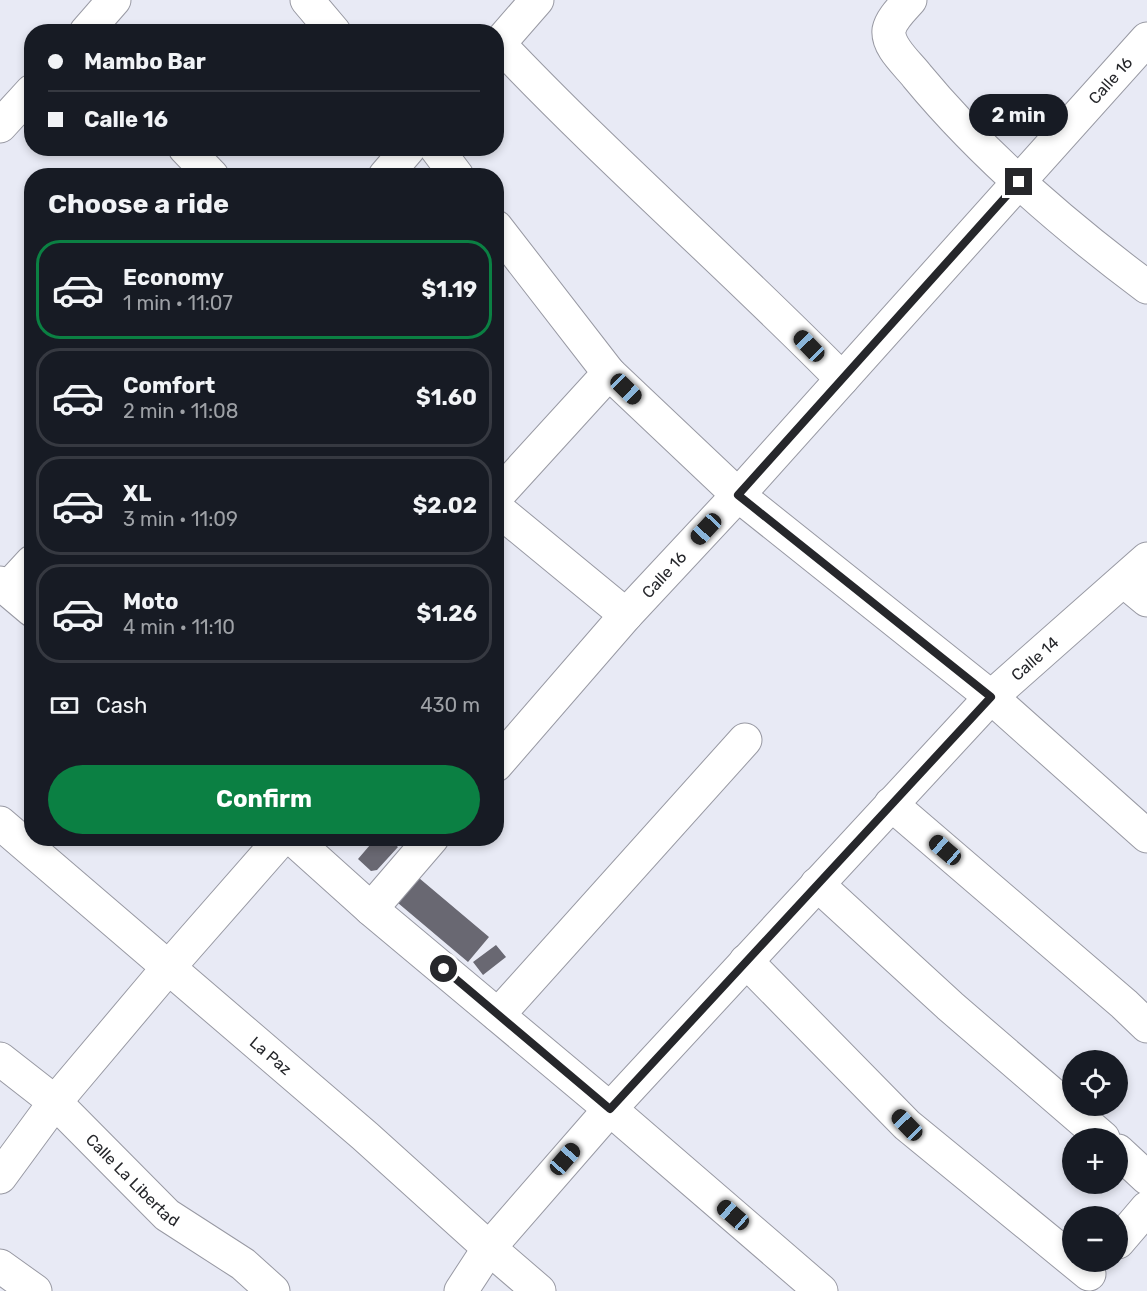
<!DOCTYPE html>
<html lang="en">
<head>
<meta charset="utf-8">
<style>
	body { margin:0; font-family:Rubik,sans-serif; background:#242831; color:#f1f3f6; height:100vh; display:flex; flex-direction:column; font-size:22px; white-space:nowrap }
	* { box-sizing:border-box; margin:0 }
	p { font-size:20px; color:#9ea1a6 }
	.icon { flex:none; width:33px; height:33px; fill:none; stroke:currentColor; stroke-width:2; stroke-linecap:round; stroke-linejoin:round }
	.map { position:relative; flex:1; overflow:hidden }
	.panel { position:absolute; left:24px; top:168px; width:480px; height:678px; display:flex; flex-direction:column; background:#171b24; border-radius:24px; box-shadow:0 3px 9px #0003 }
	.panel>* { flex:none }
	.guide { position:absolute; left:24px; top:24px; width:480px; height:132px; border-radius:24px; box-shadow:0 3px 9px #0003; display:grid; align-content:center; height:132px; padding:0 24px; background:#171b24 }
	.buttons { position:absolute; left:1062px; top:1050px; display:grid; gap:12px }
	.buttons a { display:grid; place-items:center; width:66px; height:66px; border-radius:50%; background:#171b24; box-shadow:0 3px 9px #0003; font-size:30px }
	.end { position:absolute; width:27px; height:27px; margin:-14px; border:8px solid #26272b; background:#fff; box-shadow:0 0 0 3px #fff }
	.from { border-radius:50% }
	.bubble { position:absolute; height:42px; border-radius:21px; background:#171b24; box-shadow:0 3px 9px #0003; font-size:20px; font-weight:700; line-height:42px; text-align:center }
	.car { position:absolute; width:18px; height:36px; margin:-18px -9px; border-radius:8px; box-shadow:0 0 4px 2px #0007; background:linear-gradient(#222 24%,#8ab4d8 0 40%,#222 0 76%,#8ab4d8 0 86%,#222 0) }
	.guide b { display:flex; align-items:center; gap:21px; height:57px; font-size:22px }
	.guide b+b { border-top:2px solid #363941 }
	.guide i { width:15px; height:15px; background:#f1f3f6 }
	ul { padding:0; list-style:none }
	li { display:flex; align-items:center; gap:18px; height:99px; margin:0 12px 9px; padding:0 12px; border:3px solid #363941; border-radius:24px }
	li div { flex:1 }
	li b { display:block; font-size:22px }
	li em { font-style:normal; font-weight:700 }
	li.current { border-color:#0b8043 }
	li>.icon { width:54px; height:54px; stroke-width:1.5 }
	h2 { padding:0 24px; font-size:27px; line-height:72px }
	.pay { display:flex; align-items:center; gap:15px; height:66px; padding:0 24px; font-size:22px }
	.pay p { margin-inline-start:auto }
	.cta { display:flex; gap:12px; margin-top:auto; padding:12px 24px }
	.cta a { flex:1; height:69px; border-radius:36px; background:#0b8043; color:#fff; font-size:24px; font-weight:700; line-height:69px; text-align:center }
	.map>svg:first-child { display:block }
	.building { fill:#696872 }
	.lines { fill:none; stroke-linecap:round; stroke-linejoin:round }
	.minor-casing { stroke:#9899a3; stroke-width:35 }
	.minor { stroke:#fff; stroke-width:33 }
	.route { stroke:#26272b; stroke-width:8 }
	.labels { text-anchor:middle; stroke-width:6; stroke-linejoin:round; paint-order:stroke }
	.street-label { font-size:16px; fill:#26272b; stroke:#fff }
</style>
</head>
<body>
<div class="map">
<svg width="1147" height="1291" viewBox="0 0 1147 1291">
	<rect width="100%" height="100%" fill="#e8eaf5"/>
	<path class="building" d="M376,838H388L398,847L377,870L371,871L358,859Z
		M419,878L489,937L468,962L398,903Z
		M496,945L506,957L483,975L473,962Z"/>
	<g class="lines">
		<g class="minor-casing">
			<g id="minor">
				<path d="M307,0L334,32"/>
				<path d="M910,0C903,8 891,19 889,30C887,47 908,64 917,76C983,156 1064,225 1147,287"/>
				<path d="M86,32L114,0"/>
				<path d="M499,44C609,160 730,265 842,379"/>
				<path d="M496,47L537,0"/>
				<path d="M0,126L32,91"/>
				<path d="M185,148L212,176"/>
				<path d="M436,148L457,176"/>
				<path d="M385,176L409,148"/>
				<path d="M496,227L609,373L738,495L991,697L1147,836"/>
				<path d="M496,497L609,373"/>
				<path d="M496,508L626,615"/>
				<path d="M1124,581L1147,600"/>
				<path d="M0,583L32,610"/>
				<path d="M7,589L32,562"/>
				<path id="s1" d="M496,765L626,615L738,495L1147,39"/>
				<path d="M891,804L1124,1004L1147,1026"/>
				<path id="s2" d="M0,823L365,1136L489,1248L539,1291"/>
				<path d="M292,838L371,909L610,1109L821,1291"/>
				<path d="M817,884L950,1006L1103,1138"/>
				<path d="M371,909L432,838"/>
				<path d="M746,961L907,1125L1089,1274"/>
				<path d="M498,1015L745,740"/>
				<path id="s3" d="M0,1059L55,1102L167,1215L243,1264L273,1291"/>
				<path d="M1118,1151L1147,1178"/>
				<path d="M0,1177L55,1102L168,968L282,838"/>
				<path d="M1118,1242L1147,1208"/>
				<path d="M0,1266L35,1291"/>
				<path id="s4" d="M461,1291L489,1248L610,1109L991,697L1147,559"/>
			</g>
		</g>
		<use href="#minor" class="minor"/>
	</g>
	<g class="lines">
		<path class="route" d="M444,969L610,1109L991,697L738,495L1019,182"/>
	</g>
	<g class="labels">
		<g class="street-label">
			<text dy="6" stroke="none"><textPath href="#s1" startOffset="920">Calle 16</textPath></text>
			<text dy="6" stroke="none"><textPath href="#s1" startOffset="254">Calle 16</textPath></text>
			<text dy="6" stroke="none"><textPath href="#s4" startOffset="855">Calle 14</textPath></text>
			<text dy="6" stroke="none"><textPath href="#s2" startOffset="357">La Paz</textPath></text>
			<text dy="6" stroke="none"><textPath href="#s3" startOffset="180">Calle La Libertad</textPath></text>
		</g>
	</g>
</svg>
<div class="buttons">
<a><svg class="icon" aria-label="locate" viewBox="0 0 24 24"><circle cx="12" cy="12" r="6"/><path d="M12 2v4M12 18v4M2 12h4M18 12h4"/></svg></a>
<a>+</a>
<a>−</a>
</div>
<i class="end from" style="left:444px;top:969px"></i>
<i class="end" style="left:1019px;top:182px"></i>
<div class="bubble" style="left:969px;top:94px;width:99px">2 min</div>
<i class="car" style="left:809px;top:346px;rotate:316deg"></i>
<i class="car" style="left:626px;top:389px;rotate:134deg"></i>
<i class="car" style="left:706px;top:529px;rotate:223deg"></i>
<i class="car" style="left:945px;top:850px;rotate:311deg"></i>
<i class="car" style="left:907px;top:1125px;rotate:316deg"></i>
<i class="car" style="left:565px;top:1159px;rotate:41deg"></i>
<i class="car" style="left:733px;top:1215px;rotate:311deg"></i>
<div class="guide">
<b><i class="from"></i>Mambo Bar</b>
<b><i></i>Calle 16</b>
</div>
<section class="panel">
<h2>Choose a ride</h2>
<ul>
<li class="current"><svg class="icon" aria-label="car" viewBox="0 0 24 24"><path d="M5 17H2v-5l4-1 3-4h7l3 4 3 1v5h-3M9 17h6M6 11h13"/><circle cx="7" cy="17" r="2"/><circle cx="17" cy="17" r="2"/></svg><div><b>Economy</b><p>1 min · 11:07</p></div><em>$1.19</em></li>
<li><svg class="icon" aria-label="car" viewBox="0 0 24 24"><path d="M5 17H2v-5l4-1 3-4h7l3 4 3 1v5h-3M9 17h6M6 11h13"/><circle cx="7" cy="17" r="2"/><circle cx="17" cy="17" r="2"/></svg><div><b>Comfort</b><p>2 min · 11:08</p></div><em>$1.60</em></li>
<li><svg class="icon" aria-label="car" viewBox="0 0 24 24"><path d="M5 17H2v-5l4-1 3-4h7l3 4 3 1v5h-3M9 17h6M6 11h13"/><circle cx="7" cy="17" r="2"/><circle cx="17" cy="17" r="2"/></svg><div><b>XL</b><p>3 min · 11:09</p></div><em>$2.02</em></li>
<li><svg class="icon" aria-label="car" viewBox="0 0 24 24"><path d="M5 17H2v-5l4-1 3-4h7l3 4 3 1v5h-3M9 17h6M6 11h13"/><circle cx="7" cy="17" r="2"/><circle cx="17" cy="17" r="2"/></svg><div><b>Moto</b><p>4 min · 11:10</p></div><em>$1.26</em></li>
</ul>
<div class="pay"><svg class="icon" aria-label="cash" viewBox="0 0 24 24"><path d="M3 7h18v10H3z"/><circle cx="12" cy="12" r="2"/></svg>Cash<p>430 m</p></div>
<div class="cta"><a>Confirm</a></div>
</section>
</div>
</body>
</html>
